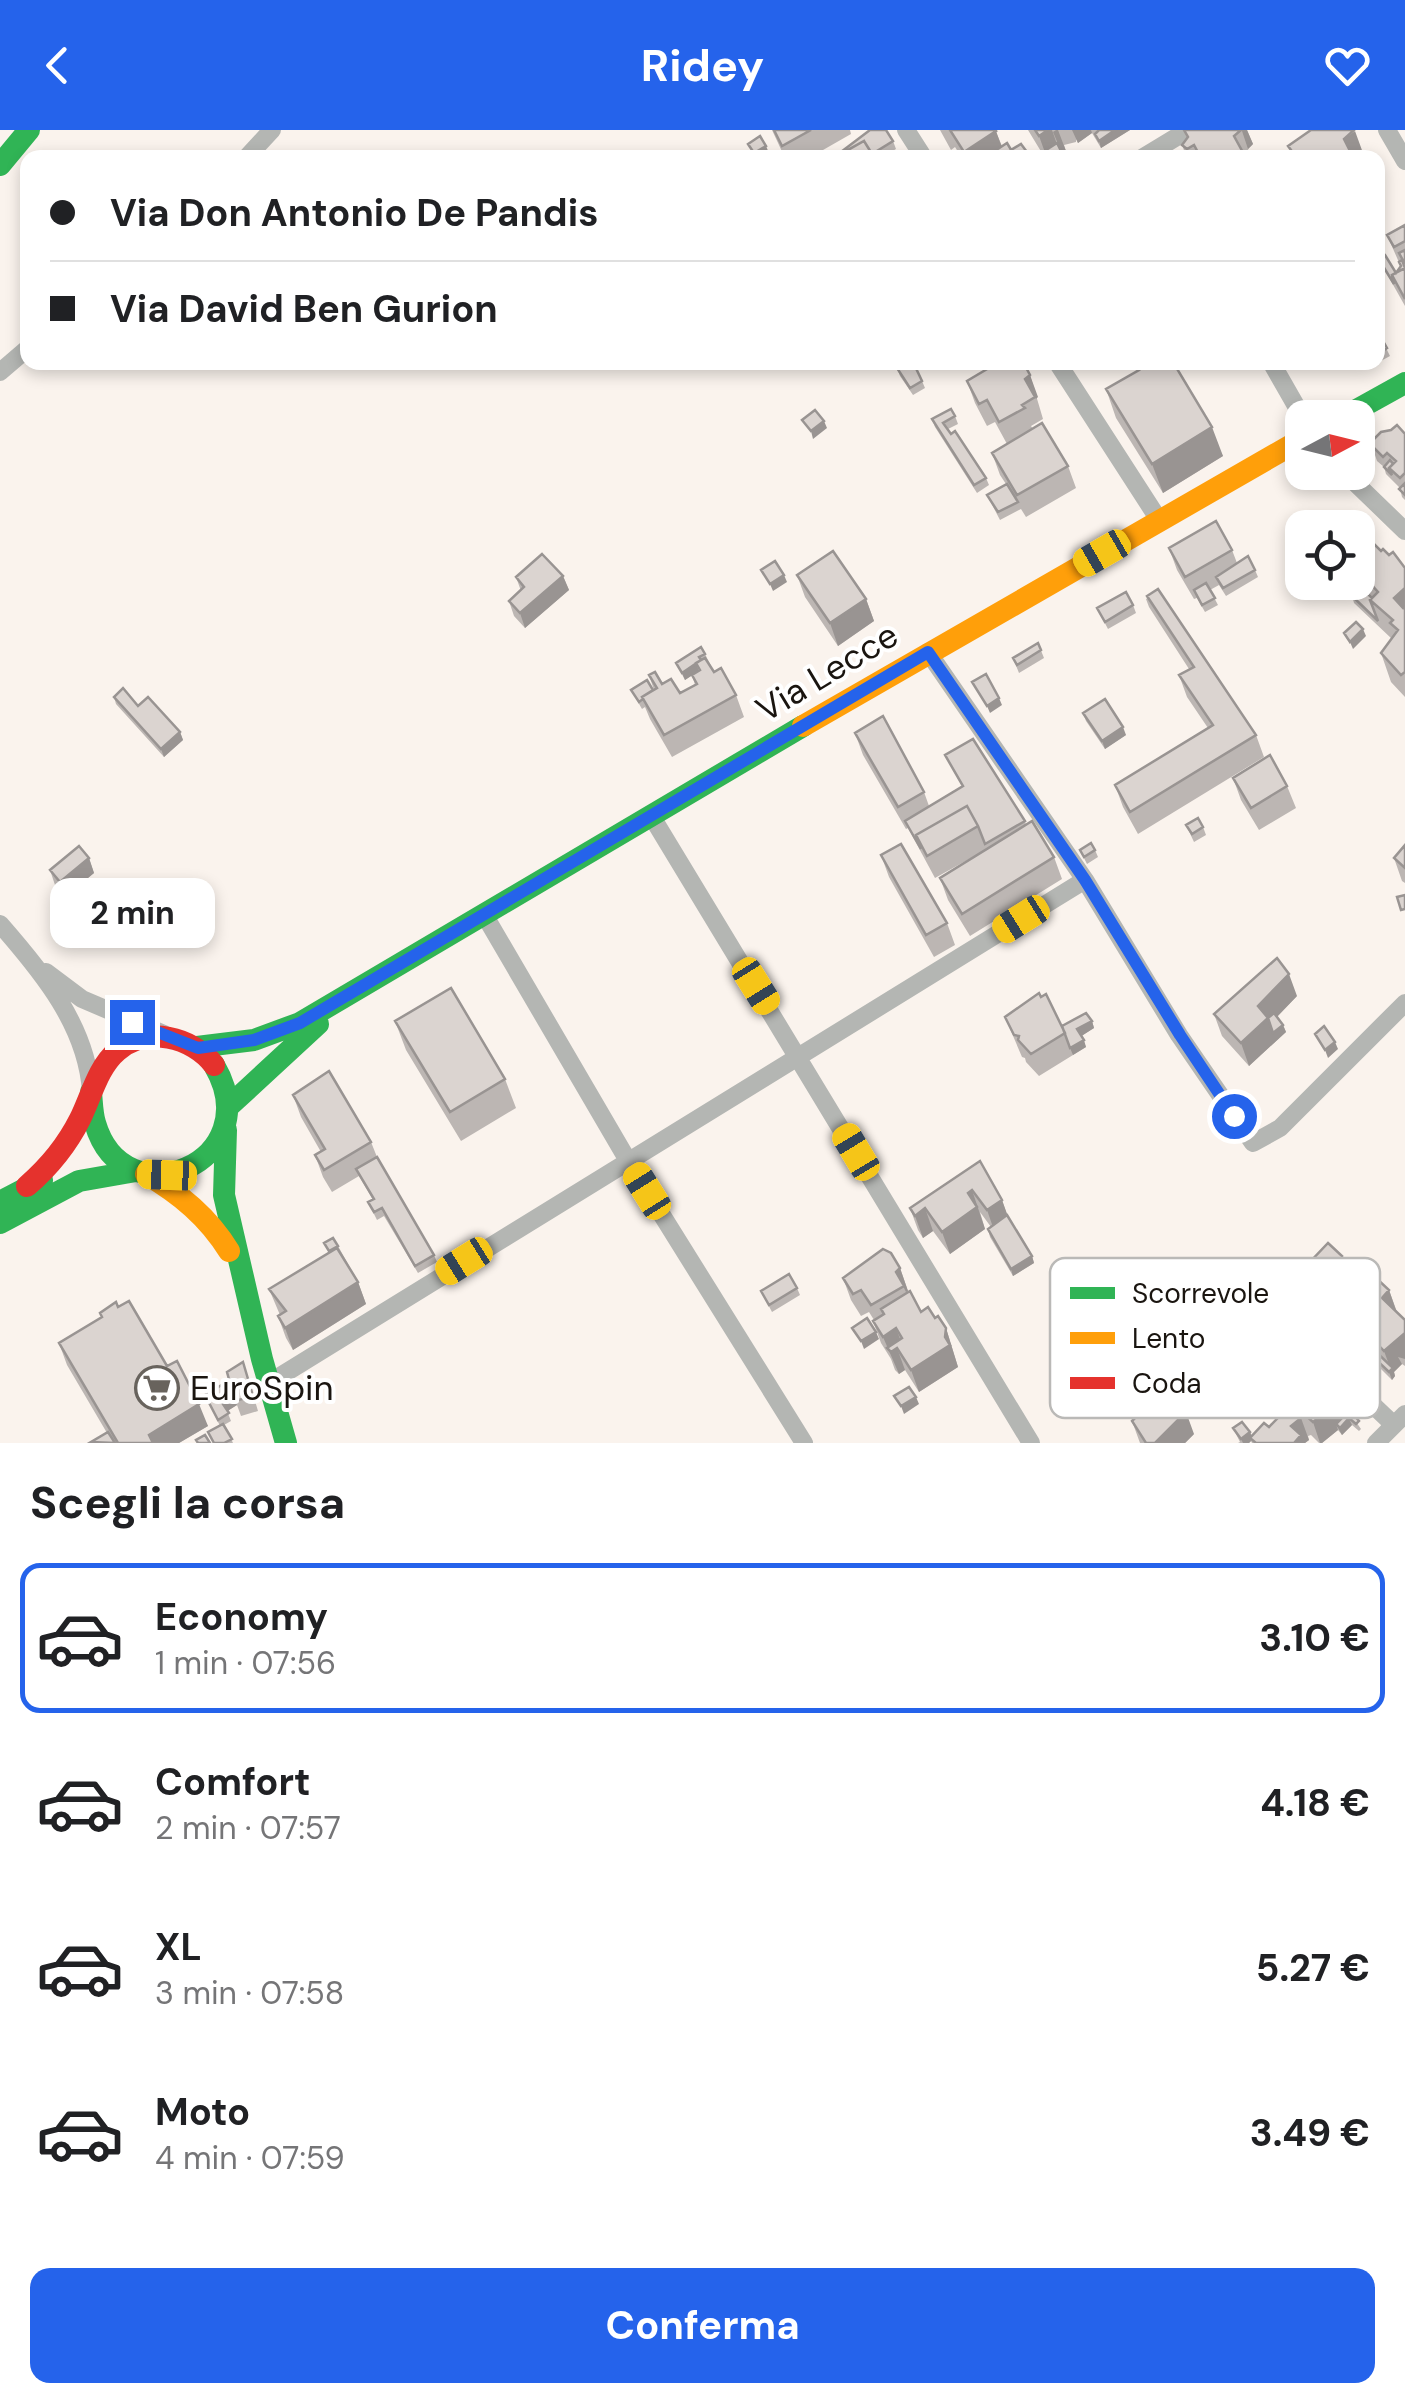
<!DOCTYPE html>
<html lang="it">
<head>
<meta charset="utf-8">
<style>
	body { margin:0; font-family:"DM Sans",sans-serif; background:#f2f2f2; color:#202124; height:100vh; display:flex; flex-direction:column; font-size:38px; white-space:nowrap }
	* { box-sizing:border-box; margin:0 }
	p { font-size:32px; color:#757577 }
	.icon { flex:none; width:55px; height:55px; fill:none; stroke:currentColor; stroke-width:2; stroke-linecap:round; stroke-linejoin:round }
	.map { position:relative; height:1313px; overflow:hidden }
	.panel { display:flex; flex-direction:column; background:#fff; flex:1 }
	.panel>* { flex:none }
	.hud { position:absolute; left:20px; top:20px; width:1365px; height:220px; border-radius:20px; box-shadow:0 5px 15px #0003; display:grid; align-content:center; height:220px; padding:0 30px; background:#fff }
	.needle { width:65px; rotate:83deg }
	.fabs { position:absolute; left:1285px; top:270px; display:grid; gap:20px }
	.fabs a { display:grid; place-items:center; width:90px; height:90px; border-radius:20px; background:#fff; box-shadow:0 5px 15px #0003; font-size:50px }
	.end { position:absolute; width:45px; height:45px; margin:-22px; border:12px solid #2563eb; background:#fff; box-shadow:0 0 0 5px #fff }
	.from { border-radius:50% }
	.bubble { position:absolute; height:70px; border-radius:20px; background:#fff; box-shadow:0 5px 15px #0003; font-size:32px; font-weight:700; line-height:70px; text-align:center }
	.car { position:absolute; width:30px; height:60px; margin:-30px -15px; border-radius:12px; box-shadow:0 0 8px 2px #0007; background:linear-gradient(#f5c518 24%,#345 0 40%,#f5c518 0 76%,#345 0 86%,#f5c518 0) }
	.hud b { display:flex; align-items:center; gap:35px; height:95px; font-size:38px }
	.hud b+b { border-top:2px solid #e0e0e0 }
	.hud i { width:25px; height:25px; background:#202124 }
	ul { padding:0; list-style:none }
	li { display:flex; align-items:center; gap:30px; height:150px; margin:0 20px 15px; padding:0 10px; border:5px solid transparent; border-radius:20px }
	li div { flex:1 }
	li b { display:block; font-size:38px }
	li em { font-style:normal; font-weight:700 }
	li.on { border-color:#2563eb }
	li>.icon { width:90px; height:90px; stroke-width:1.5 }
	h2 { padding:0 30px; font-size:45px; line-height:120px }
	.primary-button { display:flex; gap:20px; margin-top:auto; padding:20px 30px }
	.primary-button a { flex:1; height:115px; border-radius:20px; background:#2563eb; color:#fff; font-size:40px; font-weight:700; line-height:115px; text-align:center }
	header { display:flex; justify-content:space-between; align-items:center; height:130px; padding:0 30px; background:#2563eb; color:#fff; font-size:45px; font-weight:700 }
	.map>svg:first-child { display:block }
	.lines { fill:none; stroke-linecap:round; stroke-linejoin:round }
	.street { stroke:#b4b6b3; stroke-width:18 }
	.fast { stroke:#30b455; stroke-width:22 }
	.slow { stroke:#ff9f0a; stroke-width:22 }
	.jam { stroke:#e5322d; stroke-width:22 }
	.wall { fill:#bcb6b3 }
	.shaded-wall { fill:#999492 }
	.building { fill:#dbd4d0; stroke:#999492; stroke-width:2.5 }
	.route { stroke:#2563eb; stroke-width:12 }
	.labels { text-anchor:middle; stroke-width:8; stroke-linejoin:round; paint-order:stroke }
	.street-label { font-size:35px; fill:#1a1510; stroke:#fff }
	.poi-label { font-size:35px; fill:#1a1510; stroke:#fff; text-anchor:start }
	.key { fill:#fff; stroke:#bab9b7; stroke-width:2.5 }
	.key-label { font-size:28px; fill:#1a1510 }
</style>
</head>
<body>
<header><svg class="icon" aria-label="back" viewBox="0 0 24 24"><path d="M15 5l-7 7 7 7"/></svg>Ridey<svg class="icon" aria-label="heart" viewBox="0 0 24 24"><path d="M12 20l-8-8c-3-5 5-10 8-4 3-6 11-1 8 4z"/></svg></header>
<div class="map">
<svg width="1405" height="1313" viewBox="0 0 1405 1313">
	<rect width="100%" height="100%" fill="#faf3ed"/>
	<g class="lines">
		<path class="street" d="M906,0L924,28
			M1387,0L1405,31
			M246,28L272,0
			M1142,28L1188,0
			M1057,232L1159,390
			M1271,232L1303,288
			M0,242L28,218
			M1344,342L1405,401
			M928,522L1085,750L1179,905L1253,1013L1280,998L1405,873
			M652,687L1031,1313
			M485,786L627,1029L804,1313
			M0,794C42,842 87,896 91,962
			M46,842L82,869L164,904
			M1277,1184L1394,1295
			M269,1253L1085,750
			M1376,1313L1405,1284"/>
		<path class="fast" d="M0,35L29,0
			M1342,288L1405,253
			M197,917L254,910L300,893L803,596
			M91,962C92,972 92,983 95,993C124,1093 271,1032 214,935
			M228,977L318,894
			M226,1000L224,1065L262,1229L286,1313
			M0,1072L42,1050
			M0,1093L79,1051L136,1041"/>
		<path class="slow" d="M803,596L1302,309
			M146,1044C180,1064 208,1087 229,1121"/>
		<path class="jam" d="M27,1056C49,1037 67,1015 80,989C91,967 98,937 117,921C146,895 193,907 214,935"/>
	</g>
	<path class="wall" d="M772,0H850L851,4L809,28H785Z
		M940,0H995L1002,16L1027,22L1029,28H962L955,17L951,20Z
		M1028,0H1130L1101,18L1092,3L1078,13L1076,9V12L1064,15L1066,21L1062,24L1063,28H1045Z
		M1183,0H1247L1253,14L1248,19L1251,28H1187L1182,15L1187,9Z
		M893,11L896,19L881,28H833Z
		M1405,95V176L1378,128L1396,143L1401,137L1387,105Z
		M1378,202L1390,226L1368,238L1365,232H1378Z
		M1140,232H1186L1176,238L1223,326L1163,363L1116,288L1106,259L1138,241L1136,236Z
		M897,238L922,251L925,258L913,265L900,246Z
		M1030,245L1043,289L1031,296L1033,299L1068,336L1076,358L1026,387L1021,379L1000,390L987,365L1006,354L1000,345L992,323L1007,314L995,292L987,296L975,273L967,251Z
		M955,286L958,294L948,299L986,348L989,355L977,363L935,297L932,289Z
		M1405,304V370L1402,367L1400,358L1386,344L1384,337L1377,331L1372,316Z
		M1358,406L1363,412L1381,421L1405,438V567L1391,552L1381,523L1392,509L1354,473L1352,466L1339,452H1358Z
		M1169,418L1232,420L1237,433L1255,440L1258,447L1226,466L1219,455L1210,460L1218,475L1205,482L1197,468L1194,469L1177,440Z
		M797,445L866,469L874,491L838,516L805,467Z
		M563,446L569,460L525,498L514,486L509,471L521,461L516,447Z
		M1148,468L1256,605L1264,627L1138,704L1123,677L1115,655L1208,598L1187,567L1179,545L1189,539L1149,477L1146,469Z
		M1133,475L1136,483L1108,499L1097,478Z
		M1038,513L1044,528L1019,543L1013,528Z
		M705,524L714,542L736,565L744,587L672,627L650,589L645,577L642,579L631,560H654L649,545L680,563L695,555L692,545L685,550L676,533Z
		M114,567L138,576L180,602L183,610L164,627L116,574Z
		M1083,583L1126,605L1105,619L1086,591Z
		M855,603L924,662L929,676L962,656L945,625L1025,691L1026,695L1054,727L1062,749L970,806L948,770L940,748L987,719L935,748L908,698L906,699L863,625Z
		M1233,648L1287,656L1296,678L1259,700L1241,670Z
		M1186,695L1203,697L1206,705L1194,712Z
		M1405,715V753L1402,751L1394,728Z
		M1080,720H1095L1098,727L1087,734Z
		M881,725L947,793L955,815L934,827L889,747Z
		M89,728L94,743L65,767L55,755L50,740Z
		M1297,866L1277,887L1283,895L1286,902L1249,936L1222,906L1214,884Z
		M1005,887L1062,896L1092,891L1094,898L1081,906L1086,917L1039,946L1026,932L1025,928L1022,927Z
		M395,891L505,949L516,978L461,1011L406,920Z
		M293,965L371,1012L377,1027L434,1125L437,1132L418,1143L384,1086L377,1090L368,1072L373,1070L359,1046L332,1062L323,1047L315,1025L321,1022L301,987Z
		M980,1031L1002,1070L1007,1085L1032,1126L1034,1133L1013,1146L990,1107L988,1099L991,1097L980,1082L985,1099L950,1124L933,1101L923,1108L918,1100L910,1078Z
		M324,1113L338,1116L358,1152L366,1174L293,1220L286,1208L278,1186L280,1185L269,1159L329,1123Z
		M1342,1126L1345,1134L1325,1153L1311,1140L1309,1133Z
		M900,1138L908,1161L907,1163L921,1182L935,1188L946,1198L958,1237L919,1262L905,1240L899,1244L895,1240L891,1229L881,1213L873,1191L874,1190L869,1182L861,1186L851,1170L843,1148Z
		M797,1158L800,1165L772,1182L761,1161Z
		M1389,1160L1397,1182L1405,1190V1236L1402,1234L1394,1242L1395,1246L1392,1250L1372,1230L1367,1236L1355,1224L1347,1202L1367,1182L1360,1162Z
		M1279,1164L1305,1171L1295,1182L1281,1171Z
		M59,1213L167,1236L208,1296L179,1313H92L107,1303L67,1235Z
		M248,1247L258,1281L241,1286L237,1275L227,1281L231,1291L224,1295L233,1313H213L208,1302L220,1296L205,1265Z
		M1301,1257L1345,1270L1343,1273L1361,1299L1359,1301L1352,1295L1342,1305L1338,1300L1322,1313H1319L1311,1305L1308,1306L1309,1310L1305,1313H1252L1251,1311L1249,1313H1238L1240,1312L1233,1298L1250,1302L1252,1306L1269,1297L1298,1267L1296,1262Z
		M1132,1291L1194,1304L1185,1313H1140Z"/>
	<path class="shaded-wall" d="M1048,0H1052L1059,20L1047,28L1039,6Z
		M1056,0H1058L1066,21L1062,24L1063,28H1051L1061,21L1053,2Z
		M1072,0H1091L1092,3L1078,13Z
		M1115,0H1130L1101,18L1099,11Z
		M1240,0H1247L1253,14L1248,19L1242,1Z
		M996,1L1004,23L997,28H966L964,22Z
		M1355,1L1363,23L1356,28H1343L1344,9Z
		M766,16L769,23L762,28H755L754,23Z
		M1030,245L1038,267L1036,269L1025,249Z
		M824,291L827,298L813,309L811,301Z
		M1212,297L1223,326L1163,363L1152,334Z
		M784,445L787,452L773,461L770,454Z
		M563,446L569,460L525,498L520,483Z
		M1358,447L1364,464L1357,471L1350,452H1358Z
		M1405,458V497L1394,468Z
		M866,469L874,491L838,516L830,493Z
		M1363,499L1366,506L1353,519L1350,512Z
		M696,534L699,541L685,550L682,543Z
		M999,568L1002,575L990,583L987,576Z
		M1123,597L1126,605L1105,619L1102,611Z
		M180,602L183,610L164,627L161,619Z
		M89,728L94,743L65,767L60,752Z
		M1289,844L1297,866L1270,894L1283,895L1286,902L1249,936L1241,913L1258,876Z
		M1092,891L1094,898L1080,907L1077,899Z
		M1084,910L1086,917L1073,925L1070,918Z
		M1335,912L1338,919L1328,928L1325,920Z
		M972,1060L985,1099L950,1124L942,1102L968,1063Z
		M1002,1070L1010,1092L995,1103L987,1080Z
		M925,1078L933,1101L923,1108L915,1086Z
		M1032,1126L1034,1133L1013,1146L1011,1139Z
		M1342,1126L1345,1134L1325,1153L1322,1146Z
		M900,1138L908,1161L906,1162L896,1142Z
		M358,1152L366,1174L293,1220L285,1198Z
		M1389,1160L1397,1183L1382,1167Z
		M1302,1163L1305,1171L1295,1182L1292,1175Z
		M896,1198L904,1220L897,1218L905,1240L899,1244L883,1207Z
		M946,1198L958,1237L919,1262L911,1240L945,1207Z
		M876,1202L879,1209L864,1219L861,1211Z
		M1405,1203V1229L1398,1227L1402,1234L1394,1242L1395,1246L1392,1250L1389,1242L1391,1240L1384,1221Z
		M1368,1204L1376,1226L1369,1223L1372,1230L1367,1236L1359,1214Z
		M233,1257L238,1274L235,1271L237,1275L226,1282L223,1274Z
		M1342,1263L1345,1270L1342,1274L1352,1295L1342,1305L1336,1294L1338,1300L1322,1313H1320L1313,1292Z
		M916,1267L919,1274L904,1284L901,1276Z
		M199,1274L208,1296L179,1313H152L149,1305Z
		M1186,1282L1194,1304L1185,1313H1155Z
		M1301,1288L1309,1310L1305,1313H1294L1291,1296Z
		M1250,1302L1253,1310L1250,1308L1251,1311L1249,1313H1243L1241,1309Z"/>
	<path class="building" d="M774,0H811L782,16Z
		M870,0H886L893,11L872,24L864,11L833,28Z
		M950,0H995L996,1L964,22Z
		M1035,0H1048L1039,6Z
		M1099,0H1115L1099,11L1095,4Z
		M1184,0H1241L1234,6L1246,28H1201L1194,15L1187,19L1182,15L1188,7Z
		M1311,0H1354L1344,9L1351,23L1343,28H1297L1288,16Z
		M760,6L766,16L754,23L748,14Z
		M864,11L874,27L876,28H834Z
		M1007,13L1016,28H984Z
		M1057,13L1061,21L1051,28H1047L1043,22Z
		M1021,14L1027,22L1016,28L1011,20Z
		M1405,95V111L1394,117L1387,105Z
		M1405,120V134L1399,123Z
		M1385,125L1396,143L1401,136L1399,132L1402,130L1405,138L1392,145L1394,154L1378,128Z
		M1405,138V169L1392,145Z
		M1378,202L1387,218L1378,224Z
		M907,232H913L922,251L910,258L897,238Z
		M999,232H1023L1030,245L1025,249L1035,267L1022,275L1025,278L999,292L987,270L979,274L967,251Z
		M1142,232H1173L1212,297L1152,334L1106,259L1139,240L1136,236Z
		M951,279L955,286L943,293L951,304L955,301L986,348L974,355L932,289Z
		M815,280L824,291L811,301L802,290Z
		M1042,293L1068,336L1017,365L992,323Z
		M1397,295L1405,304V343L1400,348L1389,338L1396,331L1387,323L1383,327L1372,316V311L1381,302L1391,300Z
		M1390,330L1393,334L1389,338L1392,345L1384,337Z
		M1405,353V365L1399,359Z
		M1007,354L1018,372L998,382L987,365Z
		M1216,391L1232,420L1185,447L1169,418Z
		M1358,406L1363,412L1368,408L1381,421L1383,419L1389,425L1393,422L1405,438V458L1394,468L1403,478L1405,477V542L1401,545L1381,523L1398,500L1390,493L1393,490L1370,470L1378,462L1358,440Z
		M833,421L866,469L830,493L797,445Z
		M542,424L563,446L520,483L509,471L524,457L516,447Z
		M1248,426L1255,440L1223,458L1216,447Z
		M775,431L784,445L770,454L761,440Z
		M1206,453L1215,468L1202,475L1194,460Z
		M1361,457L1372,468L1370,470L1378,491L1352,466Z
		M1158,459L1256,605L1130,682L1115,655L1213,595L1179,545L1194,537L1147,466Z
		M1126,462L1133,475L1105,492L1097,478Z
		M1356,492L1363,499L1350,512L1344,503Z
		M1038,513L1041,520L1017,535L1013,528Z
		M701,517L705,524L699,527L701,530L682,543L676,533Z
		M705,528L714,542L721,538L736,565L664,605L642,567L657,558L649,545L655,542L662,554L671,549L680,563L697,554L692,545L700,540L696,533Z
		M986,544L999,568L987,576L972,552Z
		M647,550L653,560L642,567L643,569L639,572L631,560Z
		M123,558L138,576L148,567L180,602L161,619L114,567Z
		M1105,569L1123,597L1102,611L1083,583Z
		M883,586L924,662L898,677L855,603Z
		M973,609L1025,691L985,714L978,696L967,676L916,705L921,719L905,691L963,656L945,625Z
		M1270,625L1287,656L1251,678L1233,648Z
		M967,676L978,696L927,726L916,705Z
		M1198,688L1203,697L1192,704L1186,695Z
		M1032,691L1054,727L962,784L940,748Z
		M1091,713L1095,720L1084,727L1080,720Z
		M901,714L947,793L926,805L881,725Z
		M1405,715V738L1394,728Z
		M79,716L89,728L60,752L50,740Z
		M1405,765V779L1401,780L1397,767Z
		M1277,828L1289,844L1258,876L1268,888L1241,913L1214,884Z
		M451,858L505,949L450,982L395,891Z
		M1039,863L1041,867L1046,864L1065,903L1031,924L1018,910L1019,906L1014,905L1005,887Z
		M1086,883L1092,891L1077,899L1084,910L1070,918L1062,896Z
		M1274,883L1283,895L1273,903L1268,888Z
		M1324,896L1335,912L1325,920L1315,904Z
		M329,941L371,1012L324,1040L315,1025L325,1019L293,965Z
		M377,1027L434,1125L415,1136L382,1078L374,1082L368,1072L374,1069L356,1039Z
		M980,1031L1002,1070L987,1080L972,1060L968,1063L977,1077L942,1102L925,1078L915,1086L910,1078Z
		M1007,1085L1032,1126L1011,1139L988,1099Z
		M333,1108L338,1116L329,1121L324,1113Z
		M1328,1113L1342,1126L1322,1146L1309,1133Z
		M337,1118L358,1152L285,1198L278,1186L286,1181L269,1159Z
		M883,1119L891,1123L900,1138L896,1142L904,1156L871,1175L861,1160L853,1164L843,1148Z
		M789,1144L797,1158L769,1175L761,1161Z
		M1375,1147L1389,1160L1382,1168L1405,1190V1203L1384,1221L1368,1204L1359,1214L1347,1202L1374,1175L1360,1162Z
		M910,1161L921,1182L928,1177L935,1188L938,1186L946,1198L945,1207L950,1215L911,1240L897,1218L891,1222L887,1218L902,1208L896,1198L883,1207L873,1191L884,1184L881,1179Z
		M129,1171L167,1236L177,1231L199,1274L149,1305L153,1313H118L59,1213L102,1187L100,1183L116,1172L118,1177Z
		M867,1188L876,1202L861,1211L852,1198Z
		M1373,1219L1393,1238L1389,1242L1369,1223Z
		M243,1232L253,1266L235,1271L227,1242Z
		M1315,1240L1341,1270L1313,1292L1303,1283L1298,1284L1301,1288L1291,1296L1301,1305L1294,1313H1256L1250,1308L1264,1293L1269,1297L1305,1260L1300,1255Z
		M230,1250L234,1267L223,1274L229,1283L218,1290L205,1265Z
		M1168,1255L1186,1282L1155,1313H1146L1132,1291Z
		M909,1257L916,1267L901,1276L894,1266Z
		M1341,1270L1359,1291L1356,1294L1349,1288L1340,1298L1336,1294L1346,1284Z
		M1242,1292L1250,1302L1241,1309L1233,1298Z
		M223,1294L232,1309L224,1313H214L208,1302Z
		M108,1302L115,1313L91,1312Z
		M205,1305L210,1313H198L196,1310Z"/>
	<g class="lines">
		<path class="route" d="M132,892L198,918L254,910L300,893L928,522L1085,750L1180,905L1234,986"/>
	</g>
	<defs>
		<g id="supermarket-ring" transform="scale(2.25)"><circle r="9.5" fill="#fff" stroke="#68635d" stroke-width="1.5"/><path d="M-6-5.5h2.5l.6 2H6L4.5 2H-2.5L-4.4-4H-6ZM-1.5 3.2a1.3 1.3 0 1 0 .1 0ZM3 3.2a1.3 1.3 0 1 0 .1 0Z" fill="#68635d"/></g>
	</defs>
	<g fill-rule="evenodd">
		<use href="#supermarket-ring" x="157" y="1258"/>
	</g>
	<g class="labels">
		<g class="street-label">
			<text transform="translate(827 542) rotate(-31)" y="12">Via Lecce</text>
		</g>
		<g class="poi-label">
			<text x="190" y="1270">EuroSpin</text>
		</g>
	</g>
	<rect x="1050" y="1128" width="330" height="160" rx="15" class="key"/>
	<rect x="1070" y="1157" width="45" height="12" fill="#30b455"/>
	<rect x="1070" y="1202" width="45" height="12" fill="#ff9f0a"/>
	<rect x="1070" y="1247" width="45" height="12" fill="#e5322d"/>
	<g class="key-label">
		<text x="1132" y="1173">Scorrevole</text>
		<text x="1132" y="1218">Lento</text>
		<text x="1132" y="1263">Coda</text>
	</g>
</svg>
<div class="fabs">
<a><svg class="needle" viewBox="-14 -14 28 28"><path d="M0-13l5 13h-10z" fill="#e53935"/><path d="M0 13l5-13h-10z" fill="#757577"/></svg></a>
<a><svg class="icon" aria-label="locate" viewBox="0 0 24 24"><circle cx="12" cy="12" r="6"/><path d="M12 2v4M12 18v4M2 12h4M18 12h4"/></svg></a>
</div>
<i class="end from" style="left:1234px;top:986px"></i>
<i class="end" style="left:132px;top:892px"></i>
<div class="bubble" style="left:50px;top:748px;width:165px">2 min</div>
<i class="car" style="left:1102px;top:423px;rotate:240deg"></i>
<i class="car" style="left:1021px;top:789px;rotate:238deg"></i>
<i class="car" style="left:756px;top:856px;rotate:148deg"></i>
<i class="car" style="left:856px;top:1022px;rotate:329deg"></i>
<i class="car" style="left:167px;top:1045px;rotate:272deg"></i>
<i class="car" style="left:647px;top:1061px;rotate:328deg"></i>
<i class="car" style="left:464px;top:1131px;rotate:238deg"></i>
<div class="hud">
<b><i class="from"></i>Via Don Antonio De Pandis</b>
<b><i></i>Via David Ben Gurion</b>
</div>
</div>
<section class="panel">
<h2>Scegli la corsa</h2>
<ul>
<li class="on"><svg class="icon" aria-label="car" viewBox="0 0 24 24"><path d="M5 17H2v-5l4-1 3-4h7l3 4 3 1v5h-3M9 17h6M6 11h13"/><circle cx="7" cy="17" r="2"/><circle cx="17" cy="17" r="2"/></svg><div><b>Economy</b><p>1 min · 07:56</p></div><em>3.10 €</em></li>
<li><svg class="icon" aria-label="car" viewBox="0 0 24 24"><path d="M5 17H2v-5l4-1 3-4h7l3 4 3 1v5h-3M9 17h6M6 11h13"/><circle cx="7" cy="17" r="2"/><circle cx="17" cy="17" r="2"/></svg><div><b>Comfort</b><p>2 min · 07:57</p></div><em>4.18 €</em></li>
<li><svg class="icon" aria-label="car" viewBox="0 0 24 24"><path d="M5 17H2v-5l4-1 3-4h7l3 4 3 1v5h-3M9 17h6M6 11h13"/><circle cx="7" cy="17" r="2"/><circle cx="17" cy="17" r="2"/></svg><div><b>XL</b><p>3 min · 07:58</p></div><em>5.27 €</em></li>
<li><svg class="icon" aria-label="car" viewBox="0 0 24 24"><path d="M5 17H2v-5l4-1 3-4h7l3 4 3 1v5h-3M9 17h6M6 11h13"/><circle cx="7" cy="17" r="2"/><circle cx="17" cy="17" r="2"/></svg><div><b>Moto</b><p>4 min · 07:59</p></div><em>3.49 €</em></li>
</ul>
<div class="primary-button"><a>Conferma</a></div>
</section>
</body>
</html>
